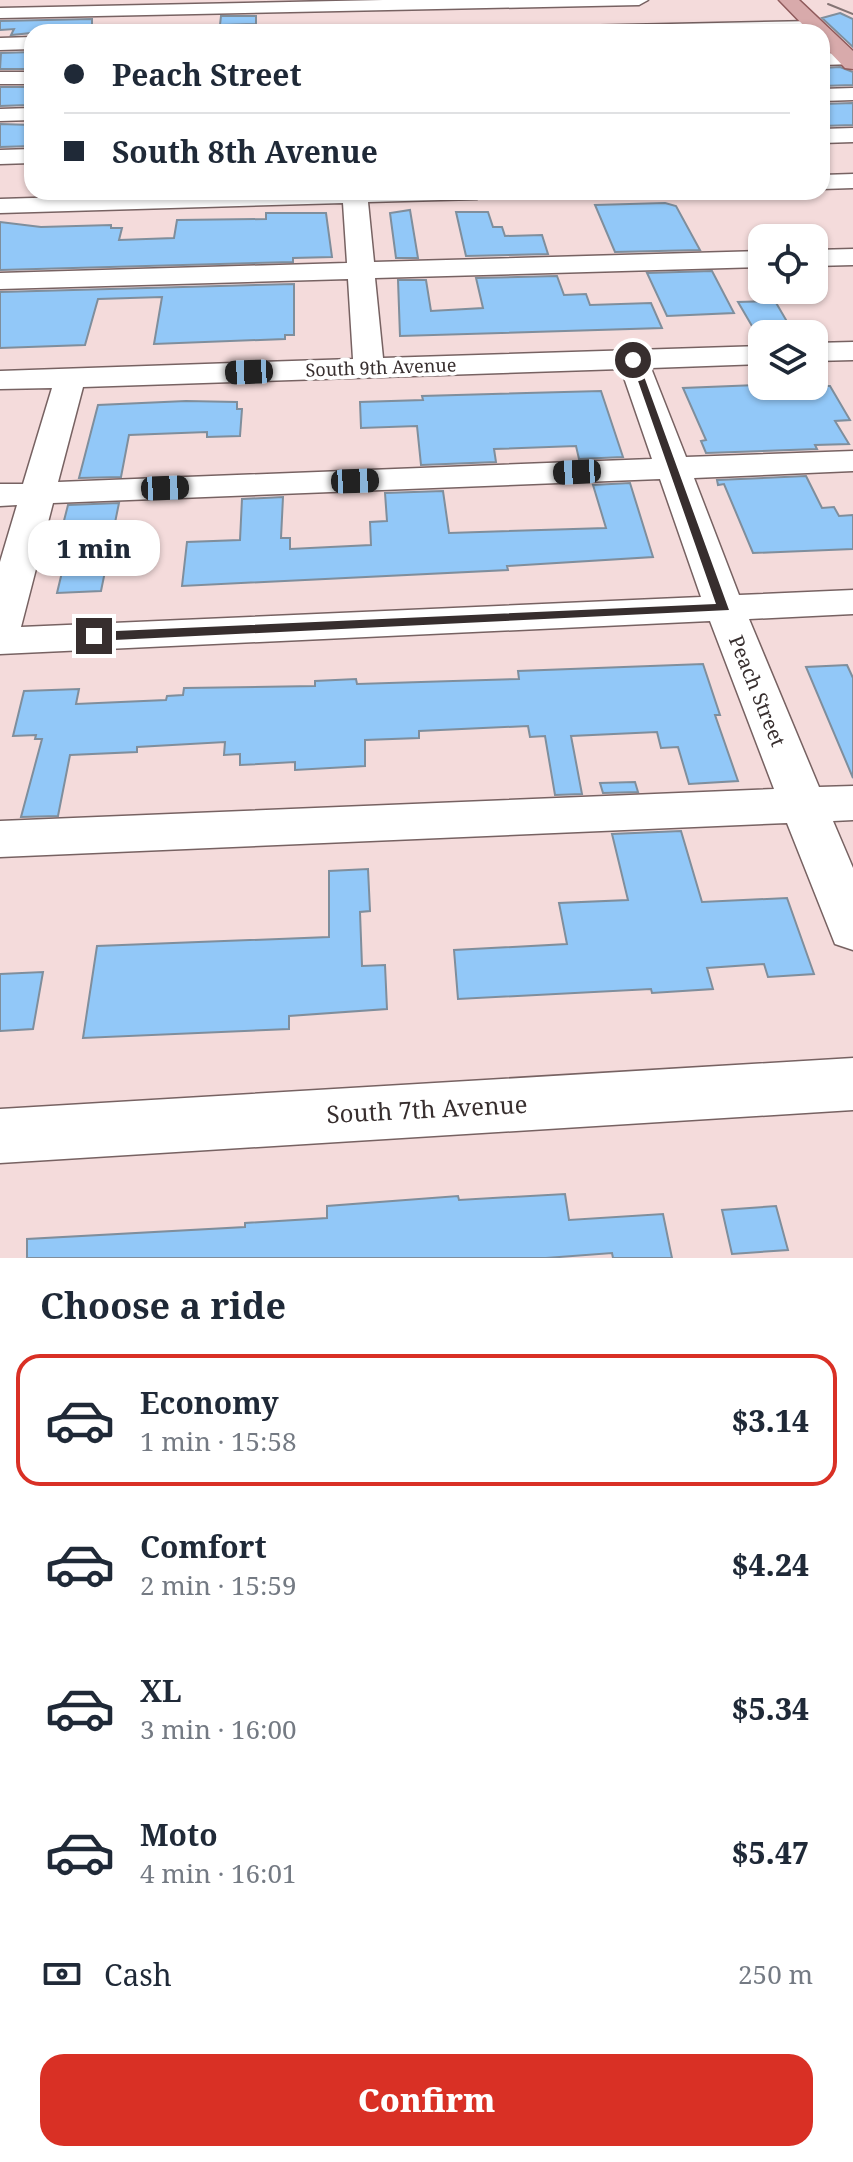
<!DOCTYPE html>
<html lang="en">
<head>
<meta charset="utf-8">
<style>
	body { margin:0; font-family:"Noto Serif",serif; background:#f6f6f7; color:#1f2937; height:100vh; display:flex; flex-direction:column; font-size:30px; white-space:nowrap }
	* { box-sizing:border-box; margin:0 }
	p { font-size:26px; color:#747a83 }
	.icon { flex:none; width:44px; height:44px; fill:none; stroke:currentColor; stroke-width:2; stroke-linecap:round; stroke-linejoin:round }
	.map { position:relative; height:1258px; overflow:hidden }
	.side { display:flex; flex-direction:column; background:#fff; flex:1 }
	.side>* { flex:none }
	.guide { position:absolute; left:24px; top:24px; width:806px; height:176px; border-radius:24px; box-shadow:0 2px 6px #0004; display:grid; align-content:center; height:176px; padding:0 40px; background:#fff }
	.controls { position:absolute; left:748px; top:224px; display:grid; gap:16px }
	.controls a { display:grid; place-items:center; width:80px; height:80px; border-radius:16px; background:#fff; box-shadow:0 2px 6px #0004; font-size:40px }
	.end { position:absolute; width:36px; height:36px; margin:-18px; border:10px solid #372e2e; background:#fff; box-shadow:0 0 0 4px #fff }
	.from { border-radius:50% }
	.bubble { position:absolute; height:56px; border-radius:24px; background:#fff; box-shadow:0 2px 6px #0004; font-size:26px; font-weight:800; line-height:56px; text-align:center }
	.car { position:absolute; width:24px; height:48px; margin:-24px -12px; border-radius:10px; box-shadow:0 0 6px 2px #0007; background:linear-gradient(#222 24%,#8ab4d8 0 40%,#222 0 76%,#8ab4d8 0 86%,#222 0) }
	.guide b { display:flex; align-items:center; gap:28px; height:76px; font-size:30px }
	.guide b+b { border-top:2px solid #e0e1e3 }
	.guide i { width:20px; height:20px; background:#1f2937 }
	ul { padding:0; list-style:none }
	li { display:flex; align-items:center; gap:24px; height:132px; margin:0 16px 12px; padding:0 24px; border:4px solid transparent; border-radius:24px }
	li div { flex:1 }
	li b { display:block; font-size:30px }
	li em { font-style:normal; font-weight:800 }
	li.current { border-color:#d93025 }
	li>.icon { width:72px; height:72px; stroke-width:1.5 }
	h2 { padding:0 40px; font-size:36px; line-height:96px }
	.pay { display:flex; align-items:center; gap:20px; height:88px; padding:0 40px; font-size:30px }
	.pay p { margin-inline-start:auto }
	.cta { display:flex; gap:16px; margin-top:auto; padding:16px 40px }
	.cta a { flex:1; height:92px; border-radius:24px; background:#d93025; color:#fff; font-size:32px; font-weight:800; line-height:92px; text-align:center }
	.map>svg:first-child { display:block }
	.building { fill:#92c8f8; stroke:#7f8e9c; stroke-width:2 }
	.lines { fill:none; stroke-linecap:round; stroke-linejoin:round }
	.minor-casing { stroke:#776262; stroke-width:3 }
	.major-casing { stroke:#8f5a5b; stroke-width:3 }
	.minor { fill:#fff; fill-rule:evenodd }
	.major { fill:#d8aaab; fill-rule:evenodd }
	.tram { stroke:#847474; stroke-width:2 }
	.route { fill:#372e2e }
	.labels { text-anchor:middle; stroke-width:8; stroke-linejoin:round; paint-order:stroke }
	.far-street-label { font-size:18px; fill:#372e2e; stroke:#fff }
	.street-label { font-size:20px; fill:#372e2e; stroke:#fff }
	.near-street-label { font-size:24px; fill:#372e2e; stroke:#fff }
</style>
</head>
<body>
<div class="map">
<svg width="853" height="1258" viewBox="0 0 853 1258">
	<rect width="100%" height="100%" fill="#f4dbdb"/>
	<path class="building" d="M840,13L853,19V47L822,18Z
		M221,16H256V24L220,25Z
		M92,19V27L11,35L14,29L0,30V21Z
		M32,52V69H0L1,53Z
		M840,67L853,72V85L822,86V68Z
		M0,87H32L28,105L0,106Z
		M853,103V125L822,126V104Z
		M0,124L32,125V146L0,147Z
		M665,203L676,206L700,250L615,252L595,205Z
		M410,210L418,258H396L390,213Z
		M456,212H488L493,227H502L505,236L542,235L548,254L466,256Z
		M266,213H326L332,257L293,258V262L0,270V222L41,227L111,225V228H122L119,240L174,238L177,220L266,219Z
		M712,271L734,313L667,316L647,273Z
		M557,276L564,295L586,294L590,305L651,303L662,328L400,336L398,280H426L431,311L483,308L476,278Z
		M294,284V335H285V339L154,344L162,297L98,299L85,345L0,348V292Z
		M775,301L789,325L752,326L738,302Z
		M757,385L830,386L850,420L835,421L849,444L815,445L817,449L706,453L701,441L706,440L683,388Z
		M601,391L623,457L579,459L576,446L494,449L496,462L421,465L417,426L361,428L360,402L423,400L422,396Z
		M186,401L237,402V409H242L240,436L207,437V432L129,435L121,477L79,478L98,405Z
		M806,476L822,508L834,507L839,516L853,515V549L753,553L724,484L718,485L717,480Z
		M630,483L653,557L507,566L508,570L182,586L187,542L240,540L242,499L283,497L281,538H290V549L371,545L370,522L387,521L385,493L443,491L449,533L606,528L593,485Z
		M119,503L101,591L57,593L69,543L58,544L68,505Z
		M703,664L720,715H715L738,781L689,784L678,747L661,748L657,732L571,736L582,794L555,795L545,736L530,737L528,726L419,731V738L365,740V766L295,770V762L240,765V754L224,755L225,742L137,747V752L70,755L58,816L21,817L42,739H35L36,735L13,736L24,691L79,689L76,704L166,700L167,696L183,695L184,688L315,686V681L356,679L357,684L519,679L518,671Z
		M847,665L853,678V778L806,667Z
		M635,782L638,792L603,793L600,783Z
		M681,831L702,902L787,898L814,974L768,977L764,964L707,968L713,989L652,993L651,989L458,999L454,950L567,944L559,903L628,900L612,834Z
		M368,869L370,911L360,912L362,966L385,965L387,1009L289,1016V1029L83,1038L97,946L329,937V871Z
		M43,972L33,1029L0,1031V974Z
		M565,1194L569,1220L663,1214L672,1258H613L612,1253L546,1258H27V1239L245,1227V1223L327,1218V1206L458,1196L459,1200Z
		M776,1206L788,1250L732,1254L722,1210Z"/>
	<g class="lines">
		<g class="minor-casing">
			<path id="minor" d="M383,0H648L639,5L0,18V8Z
				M815,21L824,26L821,30L521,32L530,27Z
				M32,37V49L0,50V38Z
				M822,53L853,54V64L822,65Z
				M0,72H32V84H0Z
				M853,88V100L822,101V89Z
				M32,108V120L0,121V109Z
				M853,128V142L822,143V129Z
				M32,149V163L0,164V150Z
				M853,174V188L822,189V175Z
				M228,192H489L477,199L368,202L374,262L762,251V267L375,278L383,358L762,346V364L651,368L686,457L853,451V471L694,478L739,595L853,590V614L749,619L819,787L853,786V820L833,821L853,868V950L835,944L787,823L0,857V821L774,789L710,621L0,654V562L17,505L0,506V484H23L52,388L0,389V371L353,359L348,279L0,289V273L347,263L343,203L0,213V199ZM621,369L652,459L58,482L83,387ZM660,479L701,597L21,627L53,503Z
				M853,249V265L814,266V250Z
				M853,342V360L814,361V343Z
				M853,1058V1110L0,1163V1109Z"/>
		</g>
		<g class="major-casing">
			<path id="major" d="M779,0H799L853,51V69L845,68L822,44V32H810Z"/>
		</g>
		<use href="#minor" class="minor"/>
		<use href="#major" class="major"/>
		<path class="tram" d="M828,4L853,14"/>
	</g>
	<path class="route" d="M630,358L638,360L729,610L94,641L88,636L94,632L716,604Z"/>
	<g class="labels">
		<g class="far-street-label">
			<text transform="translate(381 368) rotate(-2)" y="6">South 9th Avenue</text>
		</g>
		<g class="street-label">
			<text transform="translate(757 691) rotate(68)" y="7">Peach Street</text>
		</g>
		<g class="near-street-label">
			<text transform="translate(427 1110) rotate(-3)" y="8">South 7th Avenue</text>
		</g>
	</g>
</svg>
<div class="controls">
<a><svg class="icon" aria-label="locate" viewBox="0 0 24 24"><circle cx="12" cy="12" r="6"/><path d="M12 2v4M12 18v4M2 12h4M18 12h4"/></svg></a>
<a><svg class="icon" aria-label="layers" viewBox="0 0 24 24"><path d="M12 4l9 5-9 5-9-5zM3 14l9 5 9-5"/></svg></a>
</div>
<i class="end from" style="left:633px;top:360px"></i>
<i class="end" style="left:94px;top:636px"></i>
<div class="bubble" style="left:28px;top:520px;width:132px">1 min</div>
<i class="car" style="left:249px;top:372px;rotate:268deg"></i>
<i class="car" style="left:577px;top:472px;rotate:267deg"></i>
<i class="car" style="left:355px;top:481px;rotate:88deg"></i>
<i class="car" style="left:165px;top:488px;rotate:88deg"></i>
<div class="guide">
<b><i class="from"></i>Peach Street</b>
<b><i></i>South 8th Avenue</b>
</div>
</div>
<section class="side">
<h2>Choose a ride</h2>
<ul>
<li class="current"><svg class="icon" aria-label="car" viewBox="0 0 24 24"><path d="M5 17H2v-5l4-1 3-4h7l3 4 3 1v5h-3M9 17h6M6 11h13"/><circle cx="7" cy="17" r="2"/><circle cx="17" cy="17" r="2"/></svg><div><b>Economy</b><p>1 min · 15:58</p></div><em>$3.14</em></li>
<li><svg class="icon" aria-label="car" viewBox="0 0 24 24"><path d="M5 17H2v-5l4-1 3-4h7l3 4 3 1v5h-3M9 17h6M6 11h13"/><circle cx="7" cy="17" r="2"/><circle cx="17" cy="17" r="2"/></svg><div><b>Comfort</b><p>2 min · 15:59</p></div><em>$4.24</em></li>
<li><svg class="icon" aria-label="car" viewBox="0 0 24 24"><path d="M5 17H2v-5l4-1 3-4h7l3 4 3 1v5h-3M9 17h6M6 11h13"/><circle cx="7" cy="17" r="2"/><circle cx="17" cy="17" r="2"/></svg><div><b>XL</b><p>3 min · 16:00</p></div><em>$5.34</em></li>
<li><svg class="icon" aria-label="car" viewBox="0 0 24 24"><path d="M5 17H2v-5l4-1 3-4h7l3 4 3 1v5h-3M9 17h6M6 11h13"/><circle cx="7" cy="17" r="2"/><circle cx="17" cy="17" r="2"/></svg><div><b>Moto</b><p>4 min · 16:01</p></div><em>$5.47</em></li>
</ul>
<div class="pay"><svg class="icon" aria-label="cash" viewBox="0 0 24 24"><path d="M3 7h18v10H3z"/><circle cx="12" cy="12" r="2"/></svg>Cash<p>250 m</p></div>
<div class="cta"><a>Confirm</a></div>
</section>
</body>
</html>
